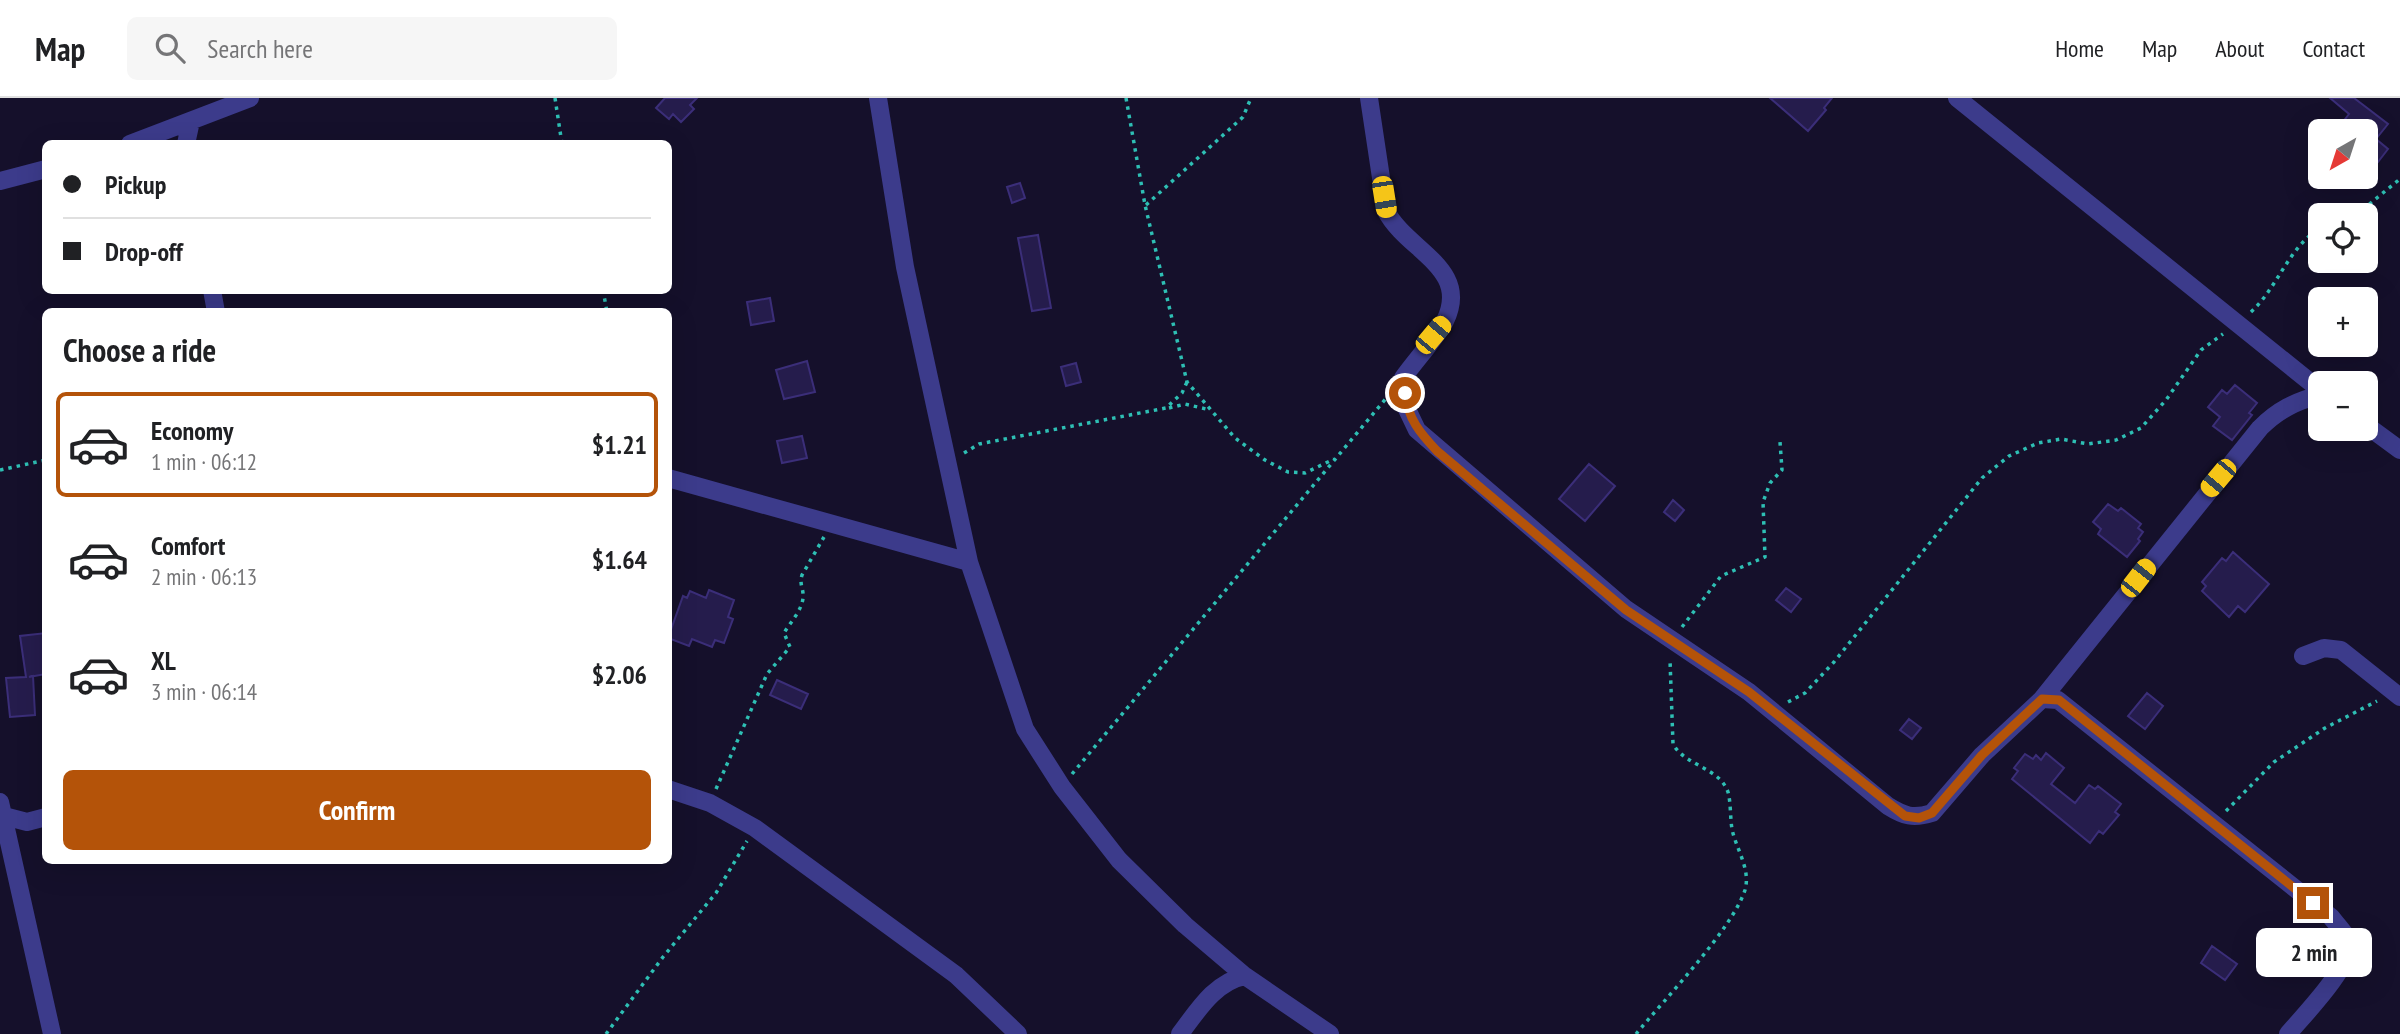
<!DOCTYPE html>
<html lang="en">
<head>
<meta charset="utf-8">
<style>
	body { margin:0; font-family:"PT Sans Narrow",sans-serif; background:#f6f6f6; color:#202124; height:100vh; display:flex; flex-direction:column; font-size:26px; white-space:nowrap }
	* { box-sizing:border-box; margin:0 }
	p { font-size:23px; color:#757577 }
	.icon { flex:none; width:38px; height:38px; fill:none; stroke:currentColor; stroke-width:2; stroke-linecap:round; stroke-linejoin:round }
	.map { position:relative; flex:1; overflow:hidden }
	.sheet { position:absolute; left:42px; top:210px; width:630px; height:556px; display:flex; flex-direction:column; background:#fff; border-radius:10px; box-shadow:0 7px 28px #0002 }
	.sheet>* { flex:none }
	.guide { position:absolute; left:42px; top:42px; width:630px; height:154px; border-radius:10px; box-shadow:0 7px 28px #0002; display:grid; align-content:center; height:154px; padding:0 21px; background:#fff }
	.needle { width:46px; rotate:219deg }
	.buttons { position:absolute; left:2308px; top:21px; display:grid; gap:14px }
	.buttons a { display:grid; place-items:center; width:70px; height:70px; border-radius:10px; background:#fff; box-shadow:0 7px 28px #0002; font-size:35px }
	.end { position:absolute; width:32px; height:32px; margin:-16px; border:9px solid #b45309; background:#fff; box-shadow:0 0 0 4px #fff }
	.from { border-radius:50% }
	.bubble { position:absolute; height:49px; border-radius:10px; background:#fff; box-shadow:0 7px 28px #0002; font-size:23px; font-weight:800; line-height:49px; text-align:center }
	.car { position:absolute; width:21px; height:42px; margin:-21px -10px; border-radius:9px; box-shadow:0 0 5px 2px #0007; background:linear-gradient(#f5c518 24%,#345 0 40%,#f5c518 0 76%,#345 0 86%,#f5c518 0) }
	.guide b { display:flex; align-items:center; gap:24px; height:66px; font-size:26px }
	.guide b+b { border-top:2px solid #e0e0e0 }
	.guide i { width:18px; height:18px; background:#202124 }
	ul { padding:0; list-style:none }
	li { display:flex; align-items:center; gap:21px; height:105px; margin:0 14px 10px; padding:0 7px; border:4px solid transparent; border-radius:10px }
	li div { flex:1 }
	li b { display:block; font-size:26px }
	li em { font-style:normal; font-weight:800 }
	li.selected { border-color:#b45309 }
	li>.icon { width:63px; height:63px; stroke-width:1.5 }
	h2 { padding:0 21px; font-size:32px; line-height:84px }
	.cta { display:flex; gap:14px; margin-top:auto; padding:14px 21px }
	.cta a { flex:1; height:80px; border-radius:10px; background:#b45309; color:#fff; font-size:28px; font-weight:800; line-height:80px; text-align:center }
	header { display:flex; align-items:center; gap:42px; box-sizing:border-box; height:98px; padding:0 35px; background:#fff; border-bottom:2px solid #e0e0e0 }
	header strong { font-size:33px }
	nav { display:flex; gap:38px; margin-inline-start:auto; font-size:24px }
	.search { width:490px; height:63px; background:#f6f6f6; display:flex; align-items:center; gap:18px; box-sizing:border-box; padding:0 24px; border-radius:10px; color:#757577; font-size:26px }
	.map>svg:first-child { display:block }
	.building { fill:#251c4c; stroke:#3b2e79; stroke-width:2 }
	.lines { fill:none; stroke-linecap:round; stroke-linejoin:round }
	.path { stroke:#2ebfb4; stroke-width:3.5; stroke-dasharray:3.5 5; stroke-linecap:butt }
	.minor { stroke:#3c3b8b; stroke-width:18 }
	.route { stroke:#b45309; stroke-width:9 }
</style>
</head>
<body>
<header>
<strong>Map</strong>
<div class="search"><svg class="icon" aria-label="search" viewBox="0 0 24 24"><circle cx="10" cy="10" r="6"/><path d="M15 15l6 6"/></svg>Search here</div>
<nav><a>Home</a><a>Map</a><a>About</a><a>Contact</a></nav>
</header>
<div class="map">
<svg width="2400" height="936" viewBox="0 0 2400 936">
	<rect width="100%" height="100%" fill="#15102b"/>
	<path class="building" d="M665,0H697L690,7L694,11L681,24L673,16L669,21L656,10Z
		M1770,0H1832L1824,10L1826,12L1808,33Z
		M2330,0H2354L2388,26L2376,41L2388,51L2378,64L2366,56V33H2336L2349,16Z
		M1020,85L1025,100L1012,105L1007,89Z
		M1038,137L1051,210L1032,213L1018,140Z
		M770,200L774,223L751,227L747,204Z
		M807,263L815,294L784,301L776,272Z
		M1076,265L1081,284L1066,288L1061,269Z
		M2235,287L2257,305L2249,315L2252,317L2232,342L2213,328L2220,319L2208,309L2222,292L2227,296Z
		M802,338L807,360L782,365L777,343Z
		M1589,366L1615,388L1585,423L1559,401Z
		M1673,402L1684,412L1675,423L1664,414Z
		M2108,406L2118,413L2121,410L2141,426L2138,430L2143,434L2138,441L2140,443L2127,459L2098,436L2101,431L2093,424Z
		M2233,454L2269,486L2245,514L2238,508L2229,519L2202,493L2206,488L2202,484L2222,460L2226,463Z
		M1786,490L1801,501L1791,514L1776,502Z
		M709,492L734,502L728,519L733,521L724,545L715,542L712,549L692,541L689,548L668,540L683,498L687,500L690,493L706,500Z
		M46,535V576L29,579L33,578L35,617L10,619L6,580L26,579L20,538Z
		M777,582L808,596L801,611L770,597Z
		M2147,595L2163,608L2145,631L2128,618Z
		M1909,621L1921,630L1912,641L1900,632Z
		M2046,655L2064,670L2051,686L2075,705L2089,687L2095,691L2098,688L2121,706L2115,714L2119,717L2103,736L2099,733L2090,745L2012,681L2018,673L2014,670L2025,656L2033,661L2036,657L2041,662Z
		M2212,848L2237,866L2225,882L2201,865Z"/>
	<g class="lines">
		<path class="path" d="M555,0L562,46
			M1126,0L1145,107L1187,284L1235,340L1265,362L1288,374L1305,375L1334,361
			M1146,107L1243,19L1251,0
			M2356,117L2400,81
			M603,192L607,214
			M2251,214C2278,189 2288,150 2320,130
			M1169,310L1185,306L1206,311
			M964,355L979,346L1166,310L1182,295L1187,284
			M0,372L46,362
			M1682,529L1721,478L1765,459L1763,404L1770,385L1782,372L1780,344
			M1788,604L1805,595L1834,564L1982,380L2009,358L2038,345L2061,341L2088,346L2116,342L2141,330L2166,302L2201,252L2223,236
			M1072,676L1388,298
			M716,691L767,576L790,549L784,535C790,525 802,512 803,500C804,491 799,487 802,477L824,439
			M2226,713L2274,664L2325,630L2377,603
			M606,936L663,859L716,795L747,743
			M1636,936C1664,902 1733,830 1745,792C1751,771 1736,751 1732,731C1730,719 1731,705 1728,694C1719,669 1685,668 1673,646L1670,562"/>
		<path class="minor" d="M878,0L905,169L969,464L1025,631L1062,689L1119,762L1185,827L1245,878
			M1369,0L1386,113C1407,153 1471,170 1445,223C1437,239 1415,263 1403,280L1406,309L1417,332L1626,511L1749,594L1888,708C1904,718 1913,721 1932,715L1982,657L2042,601L2058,602L2331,819C2337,827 2347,836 2349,846C2351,869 2303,918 2288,936
			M1957,0L2320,292
			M130,46L250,0
			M186,46L191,23
			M0,83L46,71
			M212,192L216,214
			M2366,327L2400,352
			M668,380L969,464
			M2303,558L2324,550L2341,552L2400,599
			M2042,601L2260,330C2278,312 2296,303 2320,297
			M668,691L710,705L755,730L956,877L1018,936
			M0,704L52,936
			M4,718L27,724L46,719
			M1180,936C1198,912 1215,884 1245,878L1330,936"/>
	</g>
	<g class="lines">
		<path class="route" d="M1405,295C1408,321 1420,335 1437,353L1626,512L1749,594L1905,718L1919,720L1932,715L1982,657L2042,601L2059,602L2313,805"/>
	</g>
</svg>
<div class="buttons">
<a><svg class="needle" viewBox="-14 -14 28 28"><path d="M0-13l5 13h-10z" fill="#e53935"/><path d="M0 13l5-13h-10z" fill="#757577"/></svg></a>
<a><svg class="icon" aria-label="locate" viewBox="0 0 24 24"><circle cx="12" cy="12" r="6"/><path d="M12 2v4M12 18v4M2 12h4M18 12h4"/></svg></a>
<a>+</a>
<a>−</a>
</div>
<i class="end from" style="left:1405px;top:295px"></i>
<i class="end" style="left:2313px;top:805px"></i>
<div class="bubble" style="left:2256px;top:830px;width:116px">2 min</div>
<i class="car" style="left:1384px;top:99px;rotate:171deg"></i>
<i class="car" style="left:1433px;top:237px;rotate:40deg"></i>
<i class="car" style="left:2218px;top:380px;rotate:220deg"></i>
<i class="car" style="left:2138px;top:480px;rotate:38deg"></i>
<div class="guide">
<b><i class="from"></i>Pickup</b>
<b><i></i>Drop-off</b>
</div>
<section class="sheet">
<h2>Choose a ride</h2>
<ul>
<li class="selected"><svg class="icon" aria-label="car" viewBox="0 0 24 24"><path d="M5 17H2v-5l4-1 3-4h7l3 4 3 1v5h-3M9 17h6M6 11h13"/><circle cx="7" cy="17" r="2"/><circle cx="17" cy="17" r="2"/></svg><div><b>Economy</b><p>1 min · 06:12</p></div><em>$1.21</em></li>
<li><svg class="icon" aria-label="car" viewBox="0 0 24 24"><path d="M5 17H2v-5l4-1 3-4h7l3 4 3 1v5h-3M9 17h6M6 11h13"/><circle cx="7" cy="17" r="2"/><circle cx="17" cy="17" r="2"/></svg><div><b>Comfort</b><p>2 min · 06:13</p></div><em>$1.64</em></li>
<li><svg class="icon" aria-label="car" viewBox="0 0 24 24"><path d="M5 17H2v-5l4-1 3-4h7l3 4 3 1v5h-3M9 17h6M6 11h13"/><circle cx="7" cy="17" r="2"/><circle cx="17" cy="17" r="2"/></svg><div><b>XL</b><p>3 min · 06:14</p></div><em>$2.06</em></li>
</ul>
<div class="cta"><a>Confirm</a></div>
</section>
</div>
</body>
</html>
